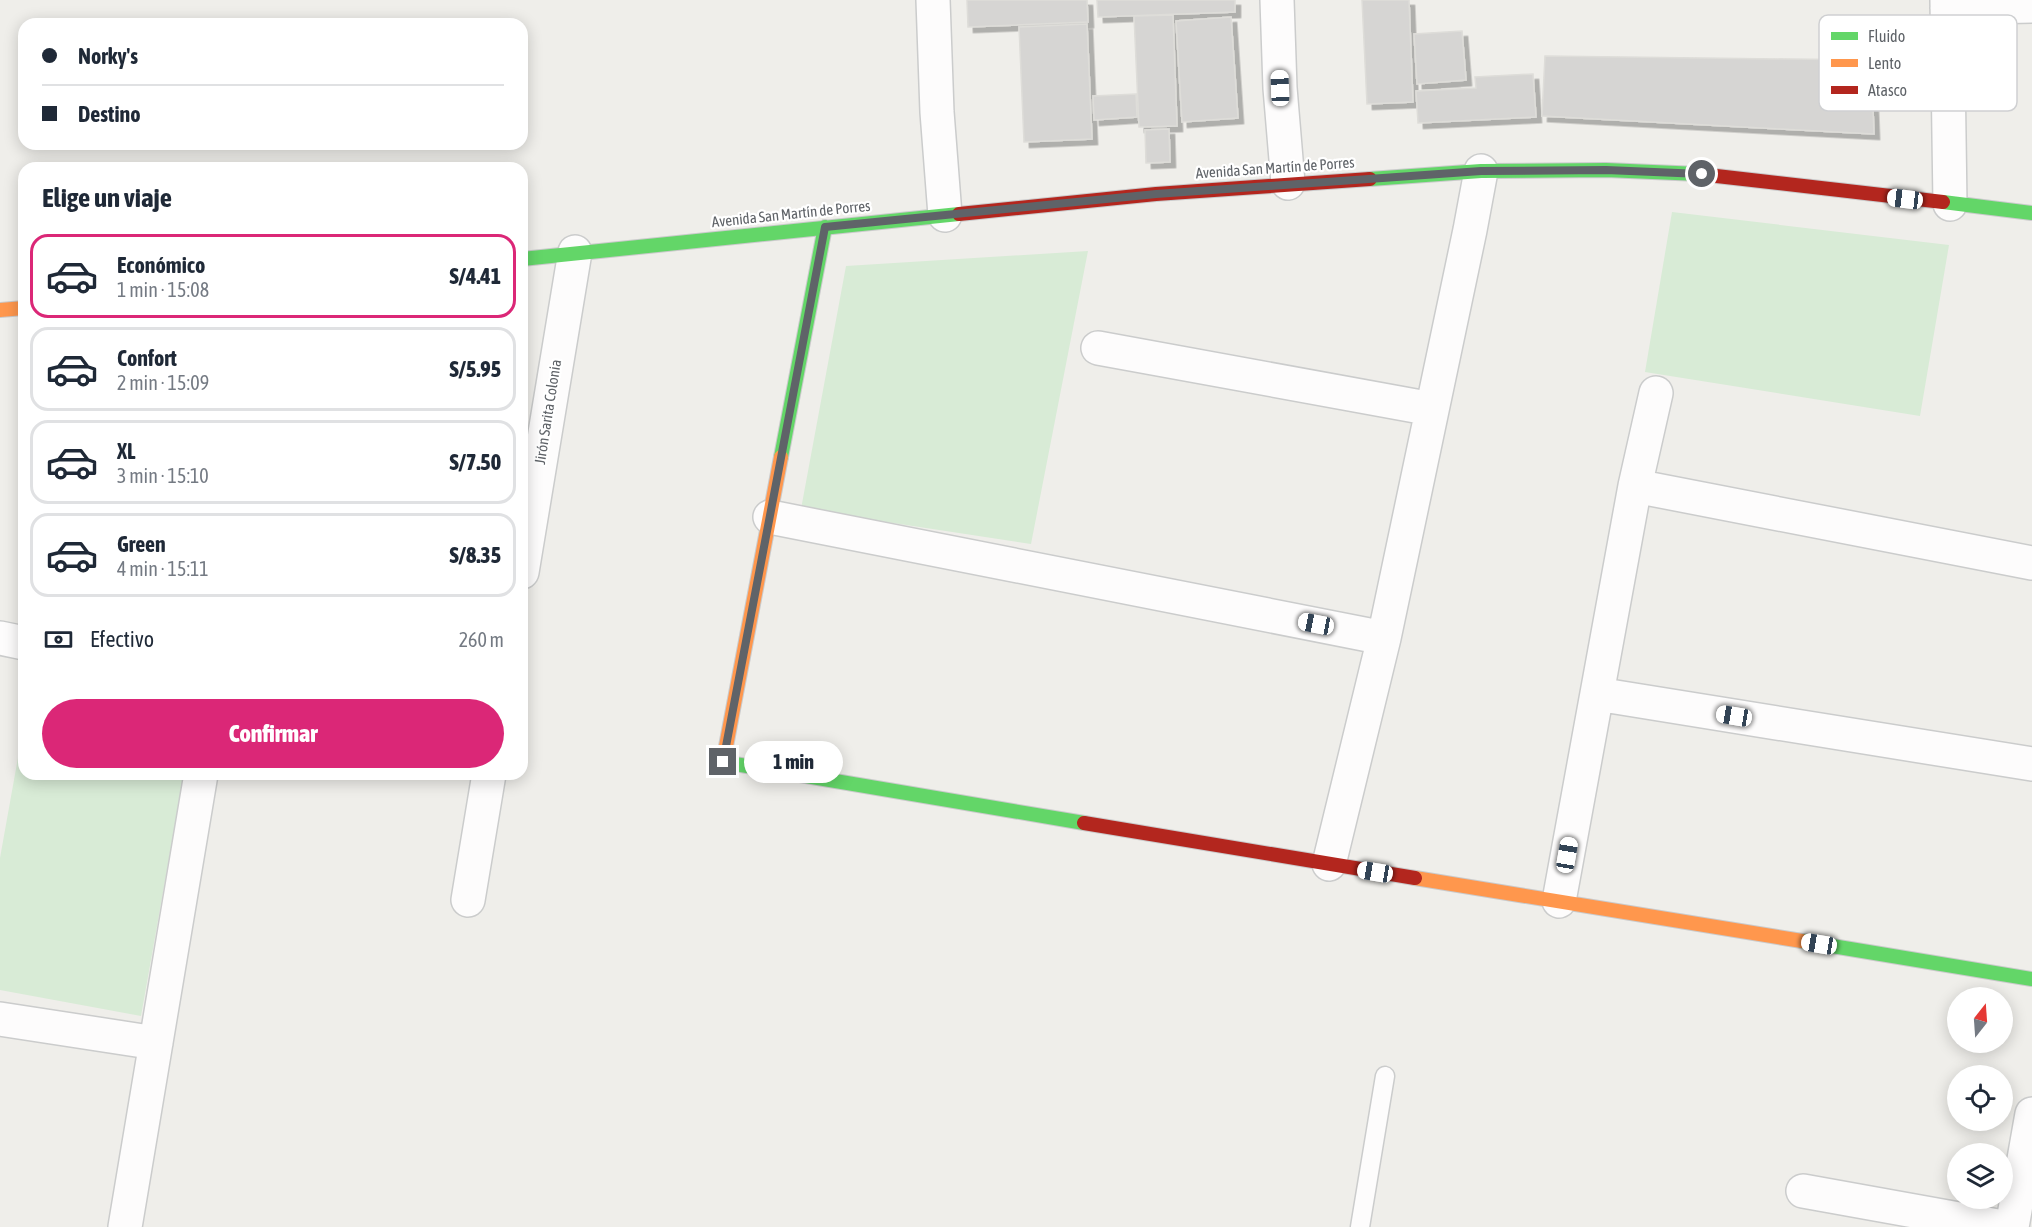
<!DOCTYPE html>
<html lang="es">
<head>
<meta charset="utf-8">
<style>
	body { margin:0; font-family:"Asap Condensed",sans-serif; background:#f2f2f3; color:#1f2937; height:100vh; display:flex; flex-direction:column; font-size:22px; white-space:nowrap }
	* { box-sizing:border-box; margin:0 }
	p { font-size:20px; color:#747a83 }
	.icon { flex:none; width:33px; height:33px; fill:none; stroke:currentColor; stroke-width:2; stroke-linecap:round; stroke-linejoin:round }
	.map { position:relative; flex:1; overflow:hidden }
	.side { position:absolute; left:18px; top:162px; width:510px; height:618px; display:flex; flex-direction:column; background:#fff; border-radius:18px; box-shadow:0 3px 15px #0003 }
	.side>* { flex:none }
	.guide { position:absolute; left:18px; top:18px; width:510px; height:132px; border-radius:18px; box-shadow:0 3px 15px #0003; display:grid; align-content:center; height:132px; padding:0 24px; background:#fff }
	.needle { width:39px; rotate:17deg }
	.controls { position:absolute; left:1947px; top:987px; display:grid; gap:12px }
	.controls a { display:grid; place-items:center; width:66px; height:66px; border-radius:50%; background:#fff; box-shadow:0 3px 15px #0003; font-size:30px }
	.end { position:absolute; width:27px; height:27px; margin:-14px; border:8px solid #5f6368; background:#fff; box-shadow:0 0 0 3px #fff }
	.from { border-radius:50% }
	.bubble { position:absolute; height:42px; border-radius:21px; background:#fff; box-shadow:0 3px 15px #0003; font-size:20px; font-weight:800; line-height:42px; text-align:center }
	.car { position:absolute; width:18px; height:36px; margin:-18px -9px; border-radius:8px; box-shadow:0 0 4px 2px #0007; background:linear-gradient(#fff 24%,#345 0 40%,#fff 0 76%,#345 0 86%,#fff 0) }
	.guide b { display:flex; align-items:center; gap:21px; height:57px; font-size:22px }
	.guide b+b { border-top:2px solid #e0e1e3 }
	.guide i { width:15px; height:15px; background:#1f2937 }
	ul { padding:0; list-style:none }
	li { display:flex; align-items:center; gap:18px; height:84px; margin:0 12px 9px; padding:0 12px; border:3px solid #e0e1e3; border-radius:18px }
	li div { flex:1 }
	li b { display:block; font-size:22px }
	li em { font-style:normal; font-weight:800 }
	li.active { border-color:#db2777 }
	li>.icon { width:54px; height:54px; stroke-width:1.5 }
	h2 { padding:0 24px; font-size:27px; line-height:72px }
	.pay { display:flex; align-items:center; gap:15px; height:66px; padding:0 24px; font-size:22px }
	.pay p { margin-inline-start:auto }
	.cta { display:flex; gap:12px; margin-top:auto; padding:12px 24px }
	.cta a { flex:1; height:69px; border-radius:36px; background:#db2777; color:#fff; font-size:24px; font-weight:800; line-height:69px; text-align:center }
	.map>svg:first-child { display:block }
	.green { fill:#d8ebd6 }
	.building { fill:#d6d5d3; stroke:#deddd9; stroke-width:1.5; filter:url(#shadow) }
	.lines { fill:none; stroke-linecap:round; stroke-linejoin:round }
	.lane-casing { stroke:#cbcccc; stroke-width:21 }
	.street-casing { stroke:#cbcccc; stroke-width:36 }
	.fast-casing { stroke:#cacacb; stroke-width:16 }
	.slow-casing { stroke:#cacacb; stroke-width:16 }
	.jam-casing { stroke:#cacacb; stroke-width:16 }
	.lane { stroke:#fdfcfc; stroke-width:18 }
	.street { stroke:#fdfcfc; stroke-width:33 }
	.fast { stroke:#63d668; stroke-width:14 }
	.slow { stroke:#ff974d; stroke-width:14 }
	.jam { stroke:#b3261e; stroke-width:14 }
	.route { stroke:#5f6368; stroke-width:8 }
	.labels { text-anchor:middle; stroke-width:4.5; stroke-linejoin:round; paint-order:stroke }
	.street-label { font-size:15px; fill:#5f6368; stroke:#fff }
	.key { fill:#fff; stroke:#cfd0d2; stroke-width:1.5 }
	.key-label { font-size:16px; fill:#5f6368 }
</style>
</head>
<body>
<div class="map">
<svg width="2032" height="1227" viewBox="0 0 2032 1227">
	<defs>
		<filter id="shadow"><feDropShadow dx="5.5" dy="5.5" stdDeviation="0" flood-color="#0004"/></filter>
	</defs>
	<rect width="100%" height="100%" fill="#efeeea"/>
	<path class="green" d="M1672,212L1949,245L1920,416L1645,372Z
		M1088,251L1031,544L801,509L846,266Z
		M24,724V774H184L141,1016L0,990V858Z"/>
	<path class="building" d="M967,0H1087L1088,22L968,27Z
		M1097,0H1235V12L1098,17Z
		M1362,0H1409L1413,102L1367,104Z
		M1173,15L1177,126L1139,127L1134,16Z
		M1231,17L1238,118L1182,122L1176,21Z
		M1087,24L1092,139L1024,142L1019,27Z
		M1462,31L1466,80L1417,84L1414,34Z
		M1545,56L1871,60L1874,134L1542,116Z
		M1533,74L1536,117L1418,123L1416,91L1476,88L1475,77Z
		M1136,94L1137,117L1094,120L1093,96Z
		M1169,129L1170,162L1146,163L1145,130Z"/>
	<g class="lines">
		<g class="lane-casing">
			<path id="lane" d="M1360,1227L1385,1076"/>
		</g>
		<g class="street-casing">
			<path id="street" d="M933,0L937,112L945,215
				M1277,0L1280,88L1288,183
				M1947,0L1950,204
				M1947,8L2032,6
				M1098,348L1432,409
				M1635,486L2032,563
				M770,517L1384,638
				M522,572L575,252
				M0,638L24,643
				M1597,694L2032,764
				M1329,864L1384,638L1470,230L1481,171
				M468,900L489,774
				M1559,901L1635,486L1656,393
				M0,1019L156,1043
				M1803,1191L2003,1227
				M125,1227L201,774
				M2012,1227L2032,1114"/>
		</g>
		<g class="fast-casing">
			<path id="fast" d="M1370,179L1481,171L1606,170L1699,174
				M1943,202L2032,213
				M522,259L959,214
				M781,457L825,227
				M723,762L1084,823
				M1802,941L2032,979"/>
		</g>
		<g class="slow-casing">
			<path id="slow" d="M0,310L24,308
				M723,762L781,457
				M1415,878L1802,941"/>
		</g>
		<g class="jam-casing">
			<path id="jam" d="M1699,174L1943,202
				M959,214L1156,194L1370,179
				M1084,823L1415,878"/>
		</g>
		<use href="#lane" class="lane"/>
		<use href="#street" class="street"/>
		<use href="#fast" class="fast"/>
		<use href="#slow" class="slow"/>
		<use href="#jam" class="jam"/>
	</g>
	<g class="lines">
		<path class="route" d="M723,762L825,227L1156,194L1481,171L1606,170L1702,174"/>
	</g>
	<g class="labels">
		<g class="street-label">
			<text transform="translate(1275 168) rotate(-4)" y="5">Avenida San Martín de Porres</text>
			<text transform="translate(791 214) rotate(-6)" y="5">Avenida San Martín de Porres</text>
			<text transform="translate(548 412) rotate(-81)" y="5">Jirón Sarita Colonia</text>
		</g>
	</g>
	<rect x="1819" y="15" width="198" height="96" rx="9" class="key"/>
	<rect x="1831" y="32" width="27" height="8" fill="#63d668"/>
	<rect x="1831" y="59" width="27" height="8" fill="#ff974d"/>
	<rect x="1831" y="86" width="27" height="8" fill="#b3261e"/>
	<g class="key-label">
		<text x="1868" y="42">Fluido</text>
		<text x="1868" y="69">Lento</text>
		<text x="1868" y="96">Atasco</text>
	</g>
</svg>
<div class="controls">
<a><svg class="needle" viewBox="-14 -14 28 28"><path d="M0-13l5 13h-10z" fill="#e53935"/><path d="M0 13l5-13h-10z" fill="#747a83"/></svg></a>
<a><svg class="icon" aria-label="locate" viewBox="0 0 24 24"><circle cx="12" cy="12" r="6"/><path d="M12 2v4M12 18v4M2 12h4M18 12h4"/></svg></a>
<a><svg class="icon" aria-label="layers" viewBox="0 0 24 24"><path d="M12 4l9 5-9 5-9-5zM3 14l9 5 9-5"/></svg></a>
</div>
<i class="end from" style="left:1702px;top:174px"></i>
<i class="end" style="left:723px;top:762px"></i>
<div class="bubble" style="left:744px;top:741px;width:99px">1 min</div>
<i class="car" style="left:1280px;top:88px;rotate:358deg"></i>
<i class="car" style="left:1905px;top:199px;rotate:277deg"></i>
<i class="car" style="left:1316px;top:624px;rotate:281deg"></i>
<i class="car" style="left:1734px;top:716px;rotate:279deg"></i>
<i class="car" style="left:1567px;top:855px;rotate:10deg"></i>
<i class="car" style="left:1375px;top:872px;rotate:279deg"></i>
<i class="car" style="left:1819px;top:944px;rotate:279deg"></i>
<div class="guide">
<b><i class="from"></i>Norky's</b>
<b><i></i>Destino</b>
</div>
<section class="side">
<h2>Elige un viaje</h2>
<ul>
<li class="active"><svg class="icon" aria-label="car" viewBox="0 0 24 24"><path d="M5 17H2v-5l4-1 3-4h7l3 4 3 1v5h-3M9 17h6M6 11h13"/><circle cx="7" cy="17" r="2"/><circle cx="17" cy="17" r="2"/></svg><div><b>Económico</b><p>1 min · 15:08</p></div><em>S/4.41</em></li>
<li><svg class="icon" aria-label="car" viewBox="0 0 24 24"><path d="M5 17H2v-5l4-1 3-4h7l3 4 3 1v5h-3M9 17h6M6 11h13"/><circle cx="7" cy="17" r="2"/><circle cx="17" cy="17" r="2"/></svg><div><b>Confort</b><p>2 min · 15:09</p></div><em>S/5.95</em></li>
<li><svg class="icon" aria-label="car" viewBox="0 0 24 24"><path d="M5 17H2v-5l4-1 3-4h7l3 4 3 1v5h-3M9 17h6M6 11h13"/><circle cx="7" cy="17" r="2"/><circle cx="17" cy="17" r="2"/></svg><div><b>XL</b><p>3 min · 15:10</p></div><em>S/7.50</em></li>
<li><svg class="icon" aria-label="car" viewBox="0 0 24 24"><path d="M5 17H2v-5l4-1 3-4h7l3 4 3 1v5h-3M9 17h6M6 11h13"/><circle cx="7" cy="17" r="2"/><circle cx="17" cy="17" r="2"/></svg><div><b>Green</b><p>4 min · 15:11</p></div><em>S/8.35</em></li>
</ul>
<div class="pay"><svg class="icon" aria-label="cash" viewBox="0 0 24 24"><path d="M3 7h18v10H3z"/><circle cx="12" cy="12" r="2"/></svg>Efectivo<p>260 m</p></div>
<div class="cta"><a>Confirmar</a></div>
</section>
</div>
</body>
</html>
